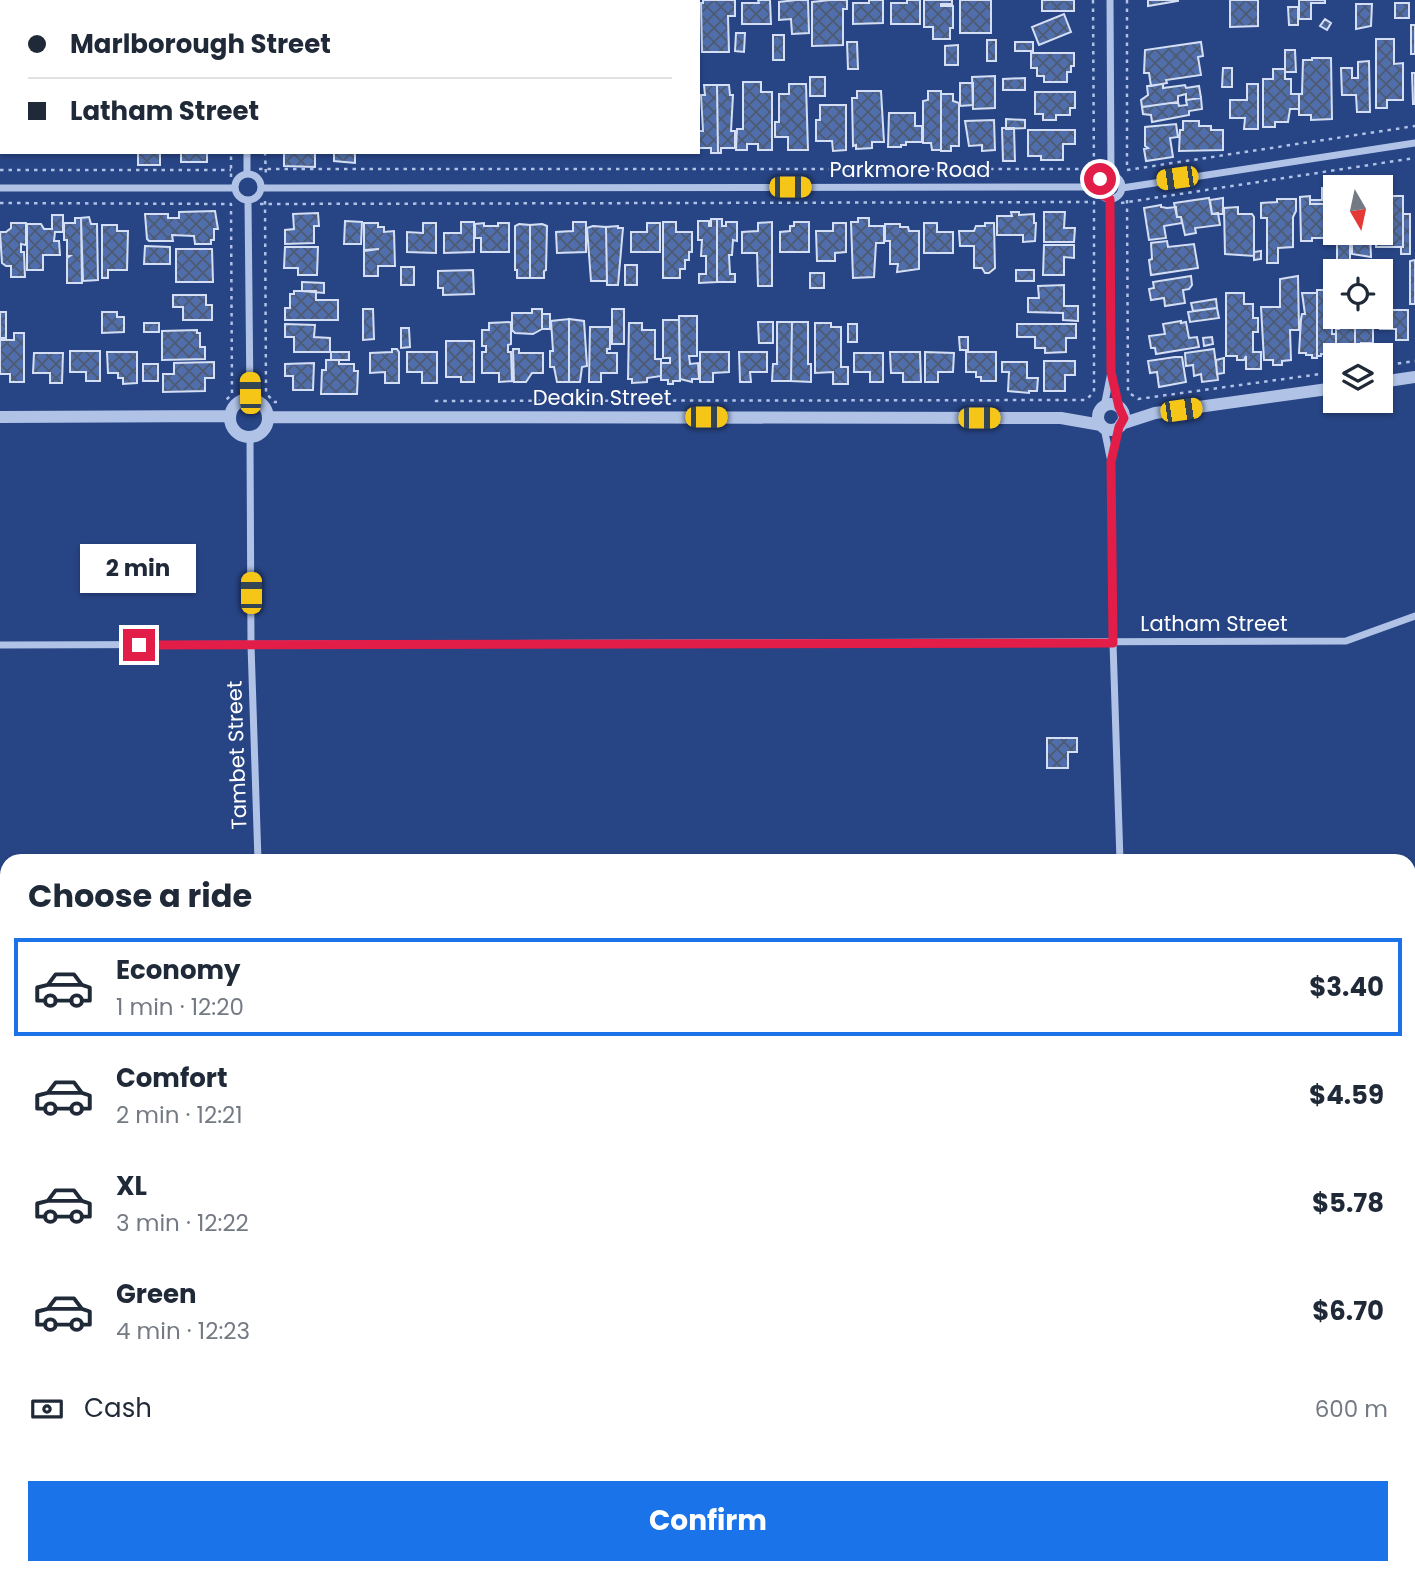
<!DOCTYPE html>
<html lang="en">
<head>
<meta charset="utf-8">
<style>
	body { margin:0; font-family:Poppins,sans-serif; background:#f6f6f7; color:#1f2937; height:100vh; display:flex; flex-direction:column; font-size:26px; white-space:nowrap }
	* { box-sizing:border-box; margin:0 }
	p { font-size:23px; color:#747a83 }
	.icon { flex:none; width:38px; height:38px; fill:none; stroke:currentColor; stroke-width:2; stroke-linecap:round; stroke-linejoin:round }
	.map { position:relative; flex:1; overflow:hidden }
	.panel { position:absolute; left:0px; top:854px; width:1416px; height:721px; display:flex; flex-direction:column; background:#fff; border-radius:21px 21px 0 0; box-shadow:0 2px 5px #0004 }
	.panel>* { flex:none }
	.hud { position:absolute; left:0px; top:0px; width:700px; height:154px; box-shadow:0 2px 5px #0004; display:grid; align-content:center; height:154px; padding:0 28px; background:#fff }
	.needle { width:46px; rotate:171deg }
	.controls { position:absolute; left:1323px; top:175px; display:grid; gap:14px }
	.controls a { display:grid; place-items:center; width:70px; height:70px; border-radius:0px; background:#fff; box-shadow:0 2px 5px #0004; font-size:35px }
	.end { position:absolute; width:32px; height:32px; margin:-16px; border:9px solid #e11d48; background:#fff; box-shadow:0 0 0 4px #fff }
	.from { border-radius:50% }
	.bubble { position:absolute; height:49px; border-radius:0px; background:#fff; box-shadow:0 2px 5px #0004; font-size:23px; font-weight:700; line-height:49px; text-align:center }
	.car { position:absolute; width:21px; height:42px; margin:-21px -10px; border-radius:9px; box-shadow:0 0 5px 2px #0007; background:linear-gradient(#f5c518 24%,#345 0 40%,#f5c518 0 76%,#345 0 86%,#f5c518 0) }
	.hud b { display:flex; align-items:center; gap:24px; height:66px; font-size:26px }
	.hud b+b { border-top:2px solid #e0e1e3 }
	.hud i { width:18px; height:18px; background:#1f2937 }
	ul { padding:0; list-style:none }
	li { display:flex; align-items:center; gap:21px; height:98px; margin:0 14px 10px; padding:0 14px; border:4px solid transparent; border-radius:0px }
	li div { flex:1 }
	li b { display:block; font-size:26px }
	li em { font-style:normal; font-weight:700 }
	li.on { border-color:#1a73e8 }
	li>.icon { width:63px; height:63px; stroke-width:1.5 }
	h2 { padding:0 28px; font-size:32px; line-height:84px }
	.pay { display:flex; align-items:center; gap:18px; height:77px; padding:0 28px; font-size:26px }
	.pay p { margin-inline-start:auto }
	.action { display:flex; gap:14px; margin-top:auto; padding:14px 28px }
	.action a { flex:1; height:80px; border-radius:0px; background:#1a73e8; color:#fff; font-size:28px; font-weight:700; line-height:80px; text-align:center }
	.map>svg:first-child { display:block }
	.park { fill:url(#park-crowns) }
	.garden { fill:#3c5ca0 }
	.building { fill:url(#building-cross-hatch); stroke:#d4dff6; stroke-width:2 }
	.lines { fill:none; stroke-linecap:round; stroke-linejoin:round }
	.path { stroke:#b0c3e7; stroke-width:2.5; stroke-dasharray:3.5 5; stroke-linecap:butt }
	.minor { stroke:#b0c3e7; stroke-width:7 }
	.tertiary { stroke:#b0c3e7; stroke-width:12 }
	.route { stroke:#e11d48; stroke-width:9 }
	.labels { text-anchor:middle; stroke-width:5; stroke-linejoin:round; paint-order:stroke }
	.street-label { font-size:21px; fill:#fff; stroke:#274484 }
</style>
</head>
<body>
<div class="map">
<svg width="1415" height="1575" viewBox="0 0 1415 1575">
	<defs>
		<pattern id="park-crowns" width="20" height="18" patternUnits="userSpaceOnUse" patternTransform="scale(1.75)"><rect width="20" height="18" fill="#3c5ca0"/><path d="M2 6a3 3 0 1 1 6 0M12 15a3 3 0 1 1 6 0" fill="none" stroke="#5974ae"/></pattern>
		<pattern id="building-cross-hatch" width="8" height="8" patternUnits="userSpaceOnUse" patternTransform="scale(1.75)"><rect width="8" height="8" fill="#4f6eab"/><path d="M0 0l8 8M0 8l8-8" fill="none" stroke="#4d5a72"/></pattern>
	</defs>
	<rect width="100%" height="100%" fill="#274484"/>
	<path class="park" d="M1409,1039H1415V1301H1409Z"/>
	<path class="garden" d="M1409,1060H1415V1199H1409Z"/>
	<path class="building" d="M0,0H18L2,2V57Z
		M23,0H53V2H22Z
		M97,0H127V2H97Z
		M166,0H210L209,2Z
		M284,0H334V2H284Z
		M363,0H394V2H363Z
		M402,0H435V2H402Z
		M438,0H468V2H438Z
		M513,0H543V2H513Z
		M703,0H735V16H728L729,52H702L701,3H703Z
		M758,0H770L771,24H742V3H759Z
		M796,0H808L809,33L792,34L791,19L779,20V2Z
		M830,0H847V9H843V45L812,46V2Z
		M869,0H883V23L853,24V3H869Z
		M907,0H920V24H891V3H907Z
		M924,0H952V4H941V6H953V28H950V39H933V27H924Z
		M960,0H991V33H960Z
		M1042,0H1074V11H1042Z
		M1148,0H1178V1L1148,6Z
		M1230,0H1258V26L1230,27Z
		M1299,0H1325V3H1311V19H1299Z
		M1395,3H1409V18H1395Z
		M1356,4H1372L1371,26L1356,29Z
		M1288,7H1298V25H1289Z
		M1064,14L1071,32L1039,45L1032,27Z
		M1325,19L1331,23L1327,30L1320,26Z
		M1411,25H1415V54H1411Z
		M736,33H745L744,52L735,51Z
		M773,35H784V60H773Z
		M1376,39H1394V64L1403,63V100H1387V108H1376Z
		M987,40H996V61H987Z
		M847,42H857L858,69H848Z
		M1015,42H1033V51H1015Z
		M1201,42L1203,56L1198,57L1201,75L1166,80L1167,83L1151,86L1149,73H1144L1145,50Z
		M958,45V65H945V46Z
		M1285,50H1295L1296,72H1285Z
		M1031,53H1074V66H1071V72H1067V82H1044V76H1037V68H1031Z
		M1312,58H1331L1332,119L1311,120V115H1299V94H1302L1303,60H1312Z
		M1369,61L1370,112H1357L1356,95H1342L1341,68H1352V78H1358V62Z
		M1223,68H1232V87H1222Z
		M1273,69H1285V79H1291V94H1299V109H1290L1288,122H1275V127H1263V79H1273Z
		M1412,73H1415V104H1413Z
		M995,76V108L973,109L972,77Z
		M810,77H825V96H810Z
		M1025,78V90H1003V79Z
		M743,82H761V92H772V150H758V144H747V150H736L737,129H743Z
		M960,83H973V105L960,106Z
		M789,84H806L808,150H788V137H775V122H779V94H789Z
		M1163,84V88L1185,85L1186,88L1199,86L1201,98L1186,100V94L1178,96V102L1142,107L1141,100L1148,95L1147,86Z
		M1247,84H1258V129H1244L1245,118H1230V100H1247Z
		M704,85H717L718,153H711V148H699L698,131H703L701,95H705Z
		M717,85H729L730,95H733L731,131H735V148H721V153H718Z
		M857,91H881L884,142H872V148L856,149V145L853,146L852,98H857Z
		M928,91H941V150H932L931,143H923V101L928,100Z
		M1035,92H1075V108H1070V115H1056V120H1043V114H1035Z
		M941,94H953V101L959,103V146H951V151H941Z
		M1201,98L1202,109L1189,111V115L1152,122L1151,115L1143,114L1142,107L1178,102L1179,106L1187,105L1186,100Z
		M820,105H846V150L833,151L832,141H816V120H820Z
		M889,113H915V126H922V142H906V145H901V147H888Z
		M1006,119L1025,120V128L1006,129Z
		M0,120H2V147H0Z
		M994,120L995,150L982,151V145L969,146L965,121Z
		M1183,121H1199V126H1211V130H1223V150L1179,151L1180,130H1183Z
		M1176,124L1178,137L1170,138L1173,157L1146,161L1144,149L1148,148L1145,146V127Z
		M1002,128H1014L1015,161H1003Z
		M1028,130H1075V144H1063V160H1041V156H1028Z
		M138,152H160V165H138Z
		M181,152H207V162H181Z
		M284,152H315V167L284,166Z
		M326,152H355V163L334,161V153Z
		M1375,187H1388L1389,194H1391V196H1403V247H1376V233H1381V187Z
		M1322,188H1334L1335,204H1310V200H1322Z
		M1310,196V204H1329V238H1312V241H1301L1300,197Z
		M1209,198L1212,214L1218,213L1220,225L1195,228L1196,233L1185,235L1181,217H1177L1174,203Z
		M1223,198V214H1212L1210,200Z
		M1277,199H1296V211L1293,217V247L1278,248V263H1267V218H1261V203L1277,202Z
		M1161,205V207L1167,208L1176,207L1177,217H1181L1182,223L1164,226L1166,238L1149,240L1144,208Z
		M1238,207V214H1252L1254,217V256L1225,254L1224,208Z
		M215,211L218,229H214V240H211V244H195L194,236L172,235L173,241H149L147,239L145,214H168V218H179V212Z
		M1011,212H1019V215L1034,214V223H1036L1035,241L1023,242V235H997V216H1012Z
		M1044,212H1065L1064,228H1075L1074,242H1044Z
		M318,213L319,226H314V243L285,244V230L294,229L293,214Z
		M1403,214H1410V254H1401V247H1403Z
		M52,215H63V232H55L54,241H59L60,255H43V270H27V224H41L44,229H52Z
		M89,217L91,224H97L98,280L83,281L81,218Z
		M75,218H81L82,283H67V258L70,256H67V240H64V223H75Z
		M858,218H869V226H884V243H876L874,277L853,278L851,222H858Z
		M711,219H717V282L699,283V274H706V256H701L702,240H698V221H709V226H711Z
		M717,219H722V226H726V222H737V241L733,240L732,255H729L730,274H735V282H717Z
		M345,221L362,222L361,244H344Z
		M461,222H474V252L444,253V233H461Z
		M573,222H586V252L557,253L556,232L573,231Z
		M663,222H676V232H692V252H689V260H685V269H680V278H663Z
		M772,222V286H758L757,253H742V232L758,231V223Z
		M794,222H809V252H780V232L790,231V226H794Z
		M11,223H26V245L21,244V252H24L25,277H11V266H6L2,263L0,232H6L11,228Z
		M364,223H378V227H384V232L394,231L395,266H378V276H364V251L379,249L364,250Z
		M423,223H436V253L407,252V232L423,233Z
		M484,223V226H498V223H509V252H481V238H475V224Z
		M647,223H660V252H631V232H647Z
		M833,223H846V252L835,253V261H817L816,231H833Z
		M924,223H937V232H953V253H924Z
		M985,223H994L995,268L989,273H985L982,268H974V246H960L959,231H974L976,226H985Z
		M519,224L530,225V278H517V270H515V226Z
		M542,224L547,226L546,270L544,271V278H530V225Z
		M885,224H900V227H908L909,231H919V269L897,272L898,264H890V241H885Z
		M102,225H117V231H128L127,270H108V278H102Z
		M593,226L606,227L607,281H591L587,228Z
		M618,226V228H623L618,285H607L606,227Z
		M1352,233H1370L1371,257L1352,254Z
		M1350,238V265H1337V239Z
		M1167,241L1168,247L1194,244L1198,268L1151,275L1149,260L1152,259L1151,243Z
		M1044,245H1074V258L1064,257V275H1043Z
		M145,246L170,247V264H144Z
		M285,247H318L317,275H298V268H284Z
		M176,249H212L213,282H176Z
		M1261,251V259L1254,260V252Z
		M1415,260V304H1410V261Z
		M1325,261H1333V270H1325Z
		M625,265H637V285H625Z
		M401,267H414V285H401Z
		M473,270L474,294L443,295V288H438V271Z
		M1016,270H1034V281H1016Z
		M810,273H824V288H810Z
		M1191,276L1192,285L1189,289L1183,290L1185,303L1165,306L1164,298L1151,300L1149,289L1154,288L1153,282Z
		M1298,276L1299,330H1290L1291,360L1282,361V365H1273V360H1264L1261,307H1280V279Z
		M1381,278H1388L1387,295H1381Z
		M302,282L324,283V293L302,291Z
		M1064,285V306H1078V321L1063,320V313L1028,312V298H1039L1038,286Z
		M1317,290H1332V305H1330V311H1332V334H1336V350H1328V354H1321V356H1317Z
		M294,291H316V300H338V320H285V308H290V294H294Z
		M1226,293H1244V304H1253V318H1258V332H1253V352H1261V369H1246V356L1244,360H1237V356H1226Z
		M1302,293H1317V358H1312V355H1306V353H1299L1301,319L1302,314H1305Z
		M173,295H206V305H212V320H183V307H173Z
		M1216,299L1217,308L1193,311L1191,303Z
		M1217,308L1219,318L1190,322L1188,312Z
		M1381,308H1389V310H1408V340H1396V329H1380Z
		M363,309H373L374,339L363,340Z
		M532,309H542V329L533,334L515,333L512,330V313H532Z
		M612,309H624V344H612Z
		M0,312H6V338H0Z
		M102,312H117V317H124V332L102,333Z
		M542,314H550V329H542Z
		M679,316H697V356H689L690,364L698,363L699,379H692V382L680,379Z
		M1339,317H1355V351H1348V346L1336,344V329H1339Z
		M1355,317H1370V327H1373V343H1361V348H1355Z
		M569,319V382H557L554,367H550V351H553L551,321Z
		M569,319L584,321L587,366L582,367L580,382H569Z
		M663,320H679L680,381H673V384H668V380H661V363H670V358H663Z
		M1181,321V323L1186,322L1189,338L1197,337L1199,347L1156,354L1155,348H1151L1149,336L1165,334L1163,324Z
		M511,322V344L508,345V352H511L512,381L499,382V373H482V352H486V346H482V330H489V323Z
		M758,322H773V343H759Z
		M777,322H792L791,381H772L773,364H777Z
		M792,322H808V364H811V382L791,381Z
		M144,323H159V332H144Z
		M629,323H642V330H655V359H661V376L647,378V382L632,383V379H628Z
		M815,323H831V327H841V367H848V384H833V372L815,373Z
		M285,324L315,325L314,337L330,338V352H294V337H285Z
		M848,324H857V342H848Z
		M1017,324H1076V338H1066V352L1045,353V348H1035V337H1017Z
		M590,327H610V349H607V353H617V373H601V382H589Z
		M401,328H409L410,347L401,348Z
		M197,330V333H200V347H205V359L162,360V331Z
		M14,333H24V382H10V374H0V340H14Z
		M959,337H968V350H960Z
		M1212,337L1213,344L1204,346L1203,338Z
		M446,341H474V382H461V377H446Z
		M392,349H397L399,352V383H385V372L370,373V353L392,352Z
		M513,349H519V353H543V373H532L526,382H514Z
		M1214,349L1218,380L1202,382L1201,374L1194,376L1193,365L1186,366L1185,353Z
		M70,351H100V381H86V372H70Z
		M107,352H137V383L123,384V378H118V373H108Z
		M331,352H349V360H331Z
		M407,352H437V383H422V372H407Z
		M700,352H729V372L713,373V382H700Z
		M739,352H767V372H750L751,382H740Z
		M890,352H920L921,382H903V373H891Z
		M925,352L954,353L953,372H938V382H925Z
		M966,352H996V381H981V377H976V372H966Z
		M34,353H63L62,383H50V373H33Z
		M854,353H883V382H870V372H854Z
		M1175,357H1182L1186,382L1159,387L1157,372L1150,373L1148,361Z
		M1224,358V373L1217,374L1216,360Z
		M326,360H339V364H354V371H358L357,394H321L322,370H326Z
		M1044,361H1075V375H1065V391H1044Z
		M214,362V378H205V391L163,392V374H174V363Z
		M1002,362H1027V378H1038L1037,391H1029V393L1008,391L1009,372H1002Z
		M314,363L313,390H293V376H285V364Z
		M143,364H158V381H143Z
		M1047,738H1077V752H1068V768H1047Z"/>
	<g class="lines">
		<path class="path" d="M231,0V2
			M265,0V2
			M1093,0L1094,177
			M1127,0V170L1415,126
			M265,152L266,176
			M259,169H1099
			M0,170H231
			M231,177V152
			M1127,200L1128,392L1138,399L1335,372
			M265,201L266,393L274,402H277
			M0,203L231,204L232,394L225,401
			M1121,203L1415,158
			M260,204L1094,202V392L1086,400L430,401
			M1381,366L1415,361"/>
		<path class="minor" d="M247,0V2
			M1110,0L1111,175
			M235 187a13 13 0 1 1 26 0a13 13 0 1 1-26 0Z
			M247,174V152
			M1098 187a12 12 0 1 1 24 0a12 12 0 1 1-24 0Z
			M0,188H234
			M261,188L1098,187
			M1122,188L1415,143
			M248,201L250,398
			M1112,376L1119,407
			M1104,407L1111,372L1110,199
			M1104,428L1111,462L1113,643L1120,861
			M250,437L251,645L258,861
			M1112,457L1119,427
			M0,645L1346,641L1415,616
			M0,905H7
			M1409,906H1415
			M0,1173H7
			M0,1460H7
			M1340,1568V1575
			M257,1575V1568
			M895,1575V1568
			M1118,1575V1568"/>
		<path class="tertiary" d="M1381,382L1415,377
			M230 418a19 19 0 1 1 38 0a19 19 0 1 1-38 0Z
			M1098 417a13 13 0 1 1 26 0a13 13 0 1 1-26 0Z
			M0,417L229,416
			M269,417L1061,418L1101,425
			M1121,424L1155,413L1335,388"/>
	</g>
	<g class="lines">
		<path class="route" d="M139,645L1113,643L1111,462L1119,427L1124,418L1119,407L1111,372L1110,199L1100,194L1098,187L1100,179"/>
	</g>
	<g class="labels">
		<g class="street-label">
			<text x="910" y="177">Parkmore Road</text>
			<text x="602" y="405">Deakin Street</text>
			<text x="1214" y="631">Latham Street</text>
			<text transform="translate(237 755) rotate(-92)" y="7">Tambet Street</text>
		</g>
	</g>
</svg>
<div class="controls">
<a><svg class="needle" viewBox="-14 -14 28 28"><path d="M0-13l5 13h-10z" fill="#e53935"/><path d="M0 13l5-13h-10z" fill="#747a83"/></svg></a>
<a><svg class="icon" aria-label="locate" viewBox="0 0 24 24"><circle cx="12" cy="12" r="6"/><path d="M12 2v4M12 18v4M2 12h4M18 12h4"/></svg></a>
<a><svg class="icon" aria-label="layers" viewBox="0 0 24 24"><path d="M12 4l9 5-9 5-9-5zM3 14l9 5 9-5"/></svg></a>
</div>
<i class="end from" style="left:1100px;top:179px"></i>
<i class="end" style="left:139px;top:645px"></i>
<div class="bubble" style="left:80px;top:544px;width:116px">2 min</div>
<i class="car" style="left:1177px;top:178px;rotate:262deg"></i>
<i class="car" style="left:790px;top:187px;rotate:90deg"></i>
<i class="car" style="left:250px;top:393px;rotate:359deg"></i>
<i class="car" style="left:1181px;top:410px;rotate:82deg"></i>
<i class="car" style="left:706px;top:417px;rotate:90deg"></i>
<i class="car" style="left:979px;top:418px;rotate:90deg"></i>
<i class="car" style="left:251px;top:593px;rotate:0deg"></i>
<div class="hud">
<b><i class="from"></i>Marlborough Street</b>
<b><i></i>Latham Street</b>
</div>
<section class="panel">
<h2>Choose a ride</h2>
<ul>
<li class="on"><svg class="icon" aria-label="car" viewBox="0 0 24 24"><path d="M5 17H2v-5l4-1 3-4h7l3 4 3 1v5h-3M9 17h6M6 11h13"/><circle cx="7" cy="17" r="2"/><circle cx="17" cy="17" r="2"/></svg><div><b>Economy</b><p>1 min · 12:20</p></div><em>$3.40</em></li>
<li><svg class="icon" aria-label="car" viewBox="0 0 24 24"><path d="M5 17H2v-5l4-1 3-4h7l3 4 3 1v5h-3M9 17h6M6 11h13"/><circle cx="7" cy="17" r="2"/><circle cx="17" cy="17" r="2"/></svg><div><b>Comfort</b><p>2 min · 12:21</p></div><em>$4.59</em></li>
<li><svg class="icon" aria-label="car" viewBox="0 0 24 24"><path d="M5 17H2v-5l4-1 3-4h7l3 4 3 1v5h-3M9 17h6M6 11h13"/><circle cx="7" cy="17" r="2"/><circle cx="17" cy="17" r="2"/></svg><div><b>XL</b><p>3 min · 12:22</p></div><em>$5.78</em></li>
<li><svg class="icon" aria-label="car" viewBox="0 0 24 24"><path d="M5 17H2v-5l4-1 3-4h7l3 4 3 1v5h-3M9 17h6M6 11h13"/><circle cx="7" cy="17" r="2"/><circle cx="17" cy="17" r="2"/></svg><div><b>Green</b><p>4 min · 12:23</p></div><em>$6.70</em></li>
</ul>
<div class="pay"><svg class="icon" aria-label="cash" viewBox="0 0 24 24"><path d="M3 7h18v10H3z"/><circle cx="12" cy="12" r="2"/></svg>Cash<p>600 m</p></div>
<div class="action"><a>Confirm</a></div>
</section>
</div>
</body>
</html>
